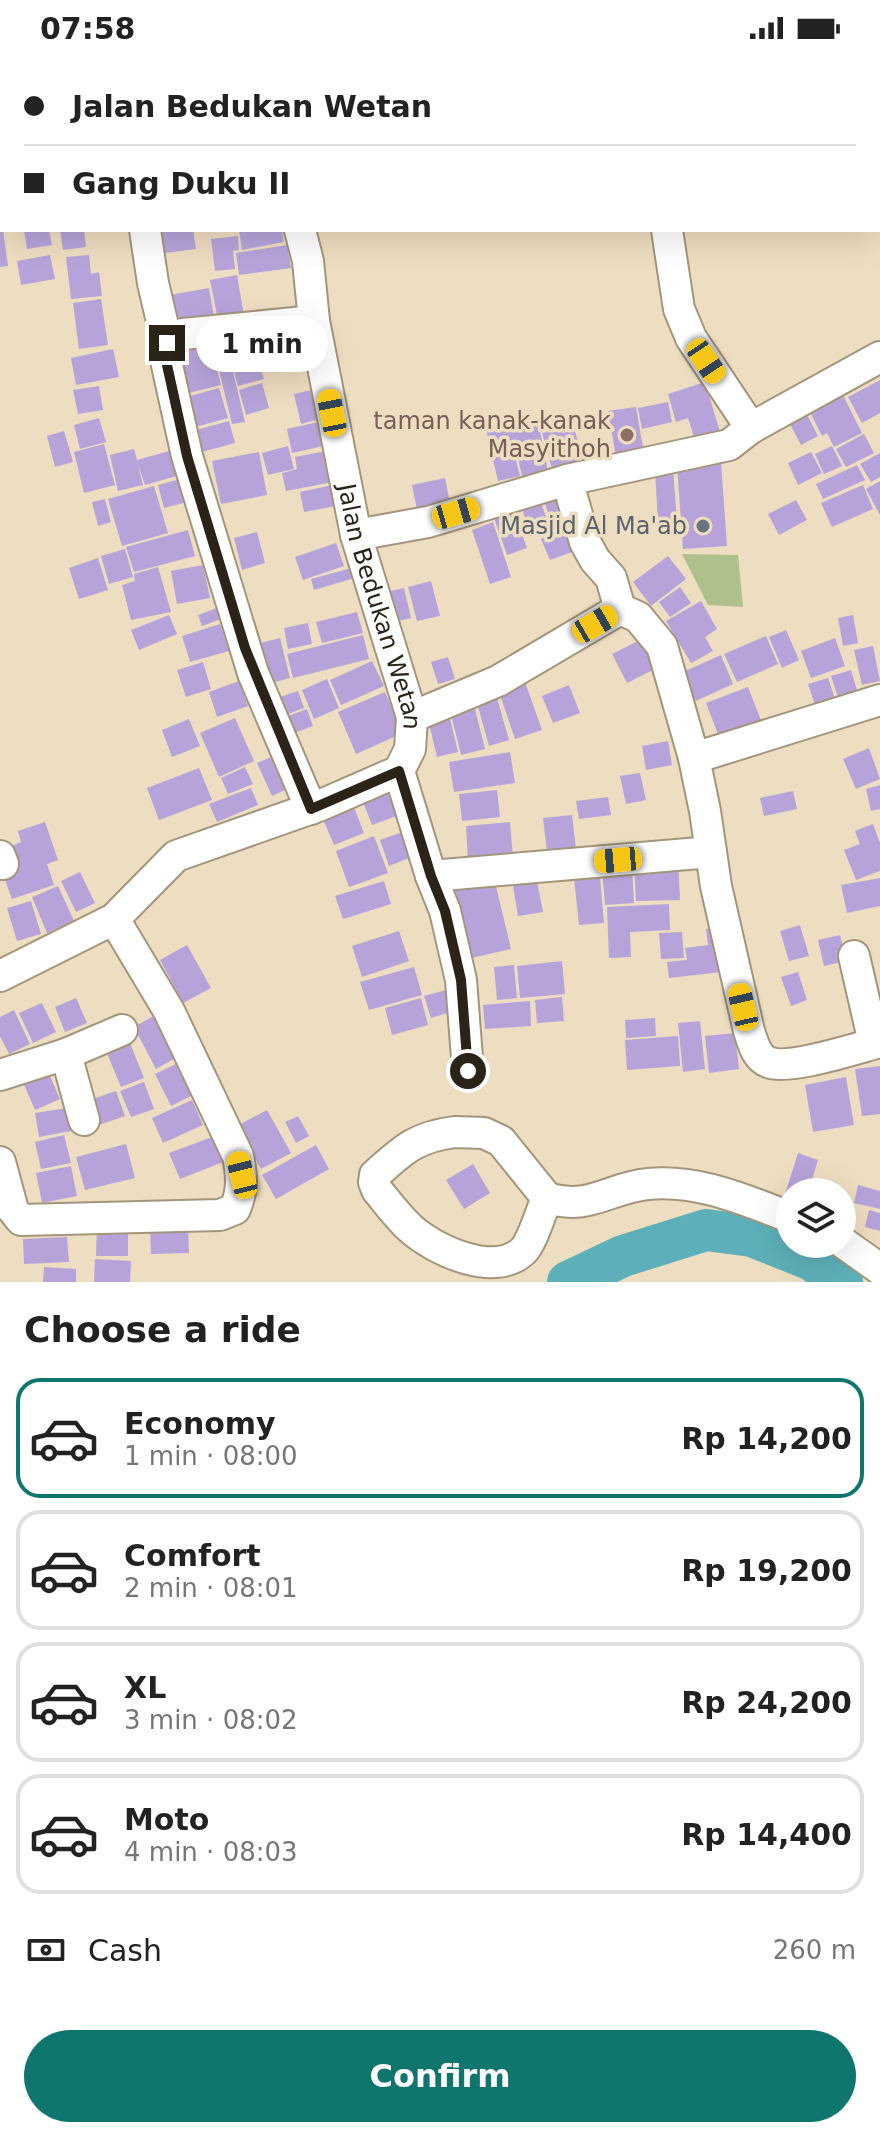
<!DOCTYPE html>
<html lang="en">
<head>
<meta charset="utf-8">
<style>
	body { margin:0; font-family:"DejaVu Sans",sans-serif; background:#f6f6f6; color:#222; height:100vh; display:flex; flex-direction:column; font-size:30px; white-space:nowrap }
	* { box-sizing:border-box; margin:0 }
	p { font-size:26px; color:#767676 }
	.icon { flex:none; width:44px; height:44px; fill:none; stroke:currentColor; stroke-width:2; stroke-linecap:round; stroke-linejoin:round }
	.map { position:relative; height:1226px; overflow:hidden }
	.panel { display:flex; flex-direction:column; background:#fff; flex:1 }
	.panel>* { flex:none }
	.hud { position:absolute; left:0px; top:0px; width:880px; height:176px; box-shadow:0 8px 32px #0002; display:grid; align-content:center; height:176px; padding:0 24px; background:#fff }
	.controls { position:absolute; left:776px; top:1122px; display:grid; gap:16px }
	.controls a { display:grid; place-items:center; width:80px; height:80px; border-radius:50%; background:#fff; box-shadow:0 8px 32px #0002; font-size:40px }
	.end { position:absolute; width:36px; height:36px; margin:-18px; border:10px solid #292318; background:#fff; box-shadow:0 0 0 4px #fff }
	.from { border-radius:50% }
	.bubble { position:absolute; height:56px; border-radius:28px; background:#fff; box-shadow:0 8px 32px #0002; font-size:26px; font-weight:700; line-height:56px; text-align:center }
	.car { position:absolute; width:24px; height:48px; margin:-24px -12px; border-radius:10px; box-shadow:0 0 6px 2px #0007; background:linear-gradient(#f5c518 24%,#345 0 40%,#f5c518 0 76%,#345 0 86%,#f5c518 0) }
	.hud b { display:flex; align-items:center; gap:28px; height:76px; font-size:30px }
	.hud b+b { border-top:2px solid #e0e0e0 }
	.hud i { width:20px; height:20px; background:#222 }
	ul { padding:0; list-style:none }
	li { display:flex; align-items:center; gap:24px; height:120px; margin:0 16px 12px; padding:0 8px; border:4px solid #e0e0e0; border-radius:24px }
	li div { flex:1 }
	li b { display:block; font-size:30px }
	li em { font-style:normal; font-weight:700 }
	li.on { border-color:#0f766e }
	li>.icon { width:72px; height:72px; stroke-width:1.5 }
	h2 { padding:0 24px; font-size:36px; line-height:96px }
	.pay { display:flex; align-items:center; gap:20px; height:88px; padding:0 24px; font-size:30px }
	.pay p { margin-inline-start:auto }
	.primary-button { display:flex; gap:16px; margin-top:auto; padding:16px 24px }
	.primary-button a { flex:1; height:92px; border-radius:48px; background:#0f766e; color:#fff; font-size:32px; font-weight:700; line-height:92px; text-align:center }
	.status { display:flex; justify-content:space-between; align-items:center; height:56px; padding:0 40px; background:#fff; direction:ltr }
	.status svg { height:22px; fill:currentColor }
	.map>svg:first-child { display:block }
	.green { fill:#afc18b }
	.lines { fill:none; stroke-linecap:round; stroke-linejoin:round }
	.river { stroke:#5db0b9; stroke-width:42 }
	.building { fill:#b7a3da }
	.minor-casing { stroke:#a4967c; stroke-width:34 }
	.minor { stroke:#fff; stroke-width:30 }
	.route { stroke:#292318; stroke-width:10 }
	.education-dot { fill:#8d6e63; stroke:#edddc1; stroke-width:3 }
	.worship-dot { fill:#6b7280; stroke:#edddc1; stroke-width:3 }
	.labels { text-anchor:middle; stroke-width:7; stroke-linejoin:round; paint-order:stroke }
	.education-label { font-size:24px; fill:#785e54; stroke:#edddc1; text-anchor:end }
	.worship-label { font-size:24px; fill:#5b616d; stroke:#edddc1; text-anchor:end }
	.street-label { font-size:24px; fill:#292318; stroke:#edddc1 }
</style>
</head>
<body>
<div class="status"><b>07:58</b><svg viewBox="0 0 49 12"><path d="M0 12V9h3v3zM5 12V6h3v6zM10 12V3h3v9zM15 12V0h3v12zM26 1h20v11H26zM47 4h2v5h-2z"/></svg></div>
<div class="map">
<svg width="880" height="1226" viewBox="0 0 880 1226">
	<rect width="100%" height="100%" fill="#edddc1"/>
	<path class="green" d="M682,498L738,499L743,551L708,549Z"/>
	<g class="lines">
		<path class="river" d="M568,1226L623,1200L706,1174L752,1180L812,1204L842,1226"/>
	</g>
	<path class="building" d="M0,174H3L8,210L0,211Z
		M24,174H49L52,189L27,193Z
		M60,174H84L86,191L63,194Z
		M158,174H193L196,193L157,198Z
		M239,174H282L284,186L242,194Z
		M238,180L239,194L233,195L235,213L215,215L211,183Z
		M287,189L291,212L239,219L236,197Z
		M50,199L55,223L21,229L17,205Z
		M89,199L91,218L99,216L102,240L71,243L66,201Z
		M237,219L244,260L218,264L210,224Z
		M209,232L215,267L170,275L164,240Z
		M101,243L108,289L79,293L73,247Z
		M210,287L221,329L189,337L178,295Z
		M254,289L264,323L238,330L229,296Z
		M113,293L119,321L76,329L71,302Z
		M231,307L245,366L232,368L218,310Z
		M880,324V357L862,367L848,341Z
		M705,326L721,379L696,387L688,362L676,366L668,338Z
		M262,327L269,352L246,359L239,334Z
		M837,327L862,377L834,391L827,377L822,380L804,344Z
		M99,330L103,354L78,358L73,334Z
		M219,332L228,362L192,372L183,342Z
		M320,332L327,361L301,368L294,338Z
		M668,346L672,366L642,373L638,352Z
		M636,351L645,403L617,407L608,355Z
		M807,359L818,380L801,389L790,368Z
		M99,362L106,386L80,393L74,369Z
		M537,362L543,389L514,396L520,420L498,425L486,373Z
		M327,364L332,388L292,397L287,373Z
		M229,365L235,387L198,397L192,375Z
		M573,368L584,408L553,416L542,377Z
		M64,375L73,406L55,411L47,380Z
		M864,378L874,397L846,411L836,393Z
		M104,388L115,429L84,437L74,396Z
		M288,390L294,413L268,419L262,397Z
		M832,390L842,410L824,418L815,398Z
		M543,391L549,420L523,425L517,397Z
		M180,392L187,417L145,429L138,409L143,429L118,435L110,399L134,393L137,404Z
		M326,395L333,426L286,435L282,417L297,413L295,401Z
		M259,396L267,439L221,448L212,405Z
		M811,396L822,417L798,429L788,407Z
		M880,397V421L871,426L860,408Z
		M721,406L727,490L683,493L677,409Z
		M857,409L865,424L823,443L816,428Z
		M673,412L677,465L658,466L655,414Z
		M188,421L195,444L164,452L158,429Z
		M445,422L452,457L419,464L412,429Z
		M880,425V459L866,433Z
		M337,428L341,449L304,456L300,436Z
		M863,429L873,453L832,471L821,447Z
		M154,430L168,477L122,490L108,443Z
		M563,433L571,458L550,464L543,440Z
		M539,439L548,468L528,473L520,445Z
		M105,443L111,466L98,470L92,446Z
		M796,444L807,464L779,479L768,458Z
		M513,455L527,492L507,499L494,462Z
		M493,466L511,521L490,528L472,474Z
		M571,471L580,493L550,504L541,483Z
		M188,474L195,500L134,516L126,491Z
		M257,476L265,507L242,514L234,482Z
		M336,487L344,510L303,524L295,501Z
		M125,493L133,521L109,528L101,500Z
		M668,500L686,523L651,550L633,526Z
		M98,502L108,534L79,543L69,512Z
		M203,509L210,542L177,548L171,515Z
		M158,511L171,556L131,564L122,529L135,525L134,518Z
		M355,511L358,521L314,534L311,523Z
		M431,525L440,560L417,565L408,531Z
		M680,531L691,547L670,561L659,546Z
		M404,532L411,562L394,566L387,536Z
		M701,545L717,573L705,581L713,595L691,607L666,565Z
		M217,552L221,563L202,570L198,559Z
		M357,556L363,577L322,587L316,566Z
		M169,559L177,578L139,594L131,574Z
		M853,559L858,587L843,590L838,562Z
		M308,567L312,588L288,593L284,572Z
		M220,568L229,595L190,606L182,580Z
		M786,574L799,604L782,612L769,581Z
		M363,579L369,603L293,622L287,598Z
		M766,580L778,608L737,626L724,598Z
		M280,582L290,622L263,629L253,589Z
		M835,582L845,610L811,622L801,595Z
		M642,583L657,612L627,627L612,598Z
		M873,590L880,625L862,629L854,594Z
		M721,599L733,628L696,645L683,616Z
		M448,601L455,623L438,628L431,606Z
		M372,605L384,630L341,649L330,624Z
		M203,606L211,633L186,641L177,614Z
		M851,614L859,641L840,647L831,620Z
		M828,622L837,649L817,655L808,628Z
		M327,623L339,652L314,663L302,634Z
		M239,625L248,650L217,661L209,636Z
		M525,626L542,674L515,683L499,636Z
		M569,629L580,657L553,667L542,640Z
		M748,631L763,669L721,686L706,647Z
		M298,635L304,652L280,661L274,643Z
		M385,636L403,677L356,698L338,656Z
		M497,642L509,684L489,690L477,647Z
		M473,645L485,693L461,699L449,650Z
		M307,653L313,670L286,680L280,663Z
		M449,658L458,696L437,701L428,663Z
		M235,662L254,705L219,721L200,677Z
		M189,663L200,690L172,701L162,674Z
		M668,685L672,709L646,714L642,690Z
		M869,692L880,723L856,733L843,703Z
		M510,696L515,727L454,736L449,706Z
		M276,699L291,731L272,740L257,707Z
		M245,711L253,728L228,738L221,722Z
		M199,712L212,744L159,764L147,732Z
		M640,717L646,744L626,748L620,720Z
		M880,729V753L871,755L866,733Z
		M251,732L258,749L217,766L209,748Z
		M497,734L500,761L462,765L459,738Z
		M793,735L797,753L764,760L760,742Z
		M387,736L390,743L400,739L407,756L372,769L363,746Z
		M350,741L364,777L334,789L319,754Z
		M608,741L611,759L579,763L576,745Z
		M572,759L576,793L547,796L543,762Z
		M45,766L58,804L47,808L54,829L12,843L1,813L9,791L21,786L18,775Z
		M510,766L513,801L468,805L466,770Z
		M873,768L880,787V815L856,824L844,794L860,788L855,775Z
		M405,775L414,800L389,810L380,784Z
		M374,780L388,817L349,831L336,795Z
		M678,804L680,844L636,845L634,806Z
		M632,809L634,847L605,849L602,812Z
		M599,810L604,867L579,869L573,812Z
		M80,816L95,847L76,856L61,825Z
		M536,820L543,856L518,860L512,824Z
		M494,822L511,893L471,902L455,832Z
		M880,822V850L847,857L841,829Z
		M384,825L391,848L343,863L335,840Z
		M58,830L74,865L47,877L32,841Z
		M31,845L41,878L17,885L7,852Z
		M669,848L670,874L630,876L631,901L609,902L607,851Z
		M800,869L809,900L789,905L780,875Z
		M721,871L722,916L669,922L667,906L687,904L685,892L708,889L706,873Z
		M399,875L409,905L362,921L352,890Z
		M682,876L684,902L661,903L659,877Z
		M840,879L846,905L824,910L818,884Z
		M187,889L211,932L183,947L160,904Z
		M562,905L565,938L520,942L517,910Z
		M514,909L517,942L497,944L494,911Z
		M414,911L422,939L369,954L360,926Z
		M798,916L807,944L791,950L781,921Z
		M457,931L463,952L431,962L424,940Z
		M562,941L564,965L537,967L535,944Z
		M76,942L87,967L65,976L55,951Z
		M421,942L428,969L392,979L385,952Z
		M530,945L531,970L485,973L483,949Z
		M42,947L56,976L33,987L19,957Z
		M14,954L30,988L9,998L0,980V961Z
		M157,958L179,1000L156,1013L134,971Z
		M655,962L656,980L626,982L625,964Z
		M700,965L705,1013L683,1016L678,967Z
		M735,977L739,1013L709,1017L705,980Z
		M127,980L144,1022L121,1031L104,990Z
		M678,980L680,1010L627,1014L625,984Z
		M180,1006L197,1037L171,1050L155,1018Z
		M880,1010V1058L862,1060L855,1013Z
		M47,1013L60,1043L35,1054L22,1024Z
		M846,1021L854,1069L813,1076L805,1029Z
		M144,1026L154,1053L131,1061L120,1035Z
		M116,1035L125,1060L93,1071L84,1046Z
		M192,1044L203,1069L163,1087L152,1062Z
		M67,1052L71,1075L39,1081L35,1057Z
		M267,1054L291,1097L261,1113L237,1070Z
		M298,1060L309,1080L296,1087L285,1066Z
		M223,1077L233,1102L180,1123L169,1097Z
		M64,1079L71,1107L41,1113L35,1086Z
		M126,1088L135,1122L85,1134L76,1101Z
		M316,1089L329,1113L276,1143L262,1119Z
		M798,1097L818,1104L808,1136H790V1139L785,1138Z
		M473,1108L490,1137L464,1153L446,1124Z
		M71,1110L77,1140L42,1147L36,1117Z
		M858,1129L880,1135V1153L854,1147Z
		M869,1154L880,1157V1175L865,1171Z
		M128,1168V1200H96L97,1170Z
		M188,1170L189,1197L151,1198L150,1171Z
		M67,1181L69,1206L24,1208L23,1183Z
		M95,1203L131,1205L130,1226H94Z
		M44,1211L76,1213V1226H43Z"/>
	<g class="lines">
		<g class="minor-casing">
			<g id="minor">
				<path d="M19,0L20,2"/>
				<path d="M253,0L254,2"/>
				<path d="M402,0V2"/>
				<path d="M644,0V2"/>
				<path d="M145,174L153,227L167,287V309L187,400L253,617L311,753"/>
				<path id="s1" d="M300,174L308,205L314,265L356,479L412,661L410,693L399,715L431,820L445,855L461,924L468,1015"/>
				<path d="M667,174L679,253L691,282L751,372"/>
				<path d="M167,287L183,278L314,265"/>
				<path d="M567,424L585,486L595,504L611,522L620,553L638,561L662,590L694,702L705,755L716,830L749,975C753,987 756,1001 768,1006C788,1015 857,992 880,986"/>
				<path d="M356,479L428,466L567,424L729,389L751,372L880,301"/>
				<path d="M412,661L498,625L620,553"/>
				<path d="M694,702L880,644"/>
				<path d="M0,800L3,808"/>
				<path d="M431,820L711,796"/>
				<path d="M854,900L874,987"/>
				<path d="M0,920L114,863L176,800L321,749L399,715"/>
				<path d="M66,998L84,1064"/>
				<path d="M0,1019L66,998L122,974"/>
				<path d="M455,1076L484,1077L501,1085L547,1142C541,1155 533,1184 524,1194C496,1223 434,1194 410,1172C398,1161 387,1146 377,1134L374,1126L375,1119C404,1093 416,1081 455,1076Z"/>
				<path d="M0,1106L13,1154L21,1164L220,1159L235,1153C243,1134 242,1120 238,1100L169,955L114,863"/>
				<path d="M547,1142C590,1155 608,1132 648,1128C698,1123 744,1144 790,1161"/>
				<path d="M842,1186L880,1213"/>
			</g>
		</g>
		<use href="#minor" class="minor"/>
	</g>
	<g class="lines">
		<path class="route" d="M167,287V309L187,400L245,592L311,753L399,715L431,820L445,855L461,924L468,1015"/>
	</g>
	<circle class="education-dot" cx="627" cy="379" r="8"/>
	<circle class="worship-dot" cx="703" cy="470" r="8"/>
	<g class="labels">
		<g class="education-label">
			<text x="611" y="373">taman kanak-kanak<tspan x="611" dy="28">Masyithoh</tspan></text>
		</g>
		<g class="worship-label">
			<text x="687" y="478">Masjid Al Ma'ab</text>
		</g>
		<g class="street-label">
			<text dy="8" stroke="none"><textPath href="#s1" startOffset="386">Jalan Bedukan Wetan</textPath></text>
		</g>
	</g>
</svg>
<div class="controls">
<a><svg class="icon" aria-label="layers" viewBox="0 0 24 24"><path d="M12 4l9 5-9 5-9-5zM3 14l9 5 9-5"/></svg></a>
</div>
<i class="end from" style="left:468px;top:1015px"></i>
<i class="end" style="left:167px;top:287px"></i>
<div class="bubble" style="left:196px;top:260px;width:132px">1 min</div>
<i class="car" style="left:706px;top:305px;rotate:146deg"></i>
<i class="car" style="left:332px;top:357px;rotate:349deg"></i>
<i class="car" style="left:456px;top:457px;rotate:74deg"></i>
<i class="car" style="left:595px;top:568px;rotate:60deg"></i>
<i class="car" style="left:618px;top:804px;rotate:265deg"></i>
<i class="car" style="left:743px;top:951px;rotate:347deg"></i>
<i class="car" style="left:242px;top:1119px;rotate:346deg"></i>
<div class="hud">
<b><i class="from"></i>Jalan Bedukan Wetan</b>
<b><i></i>Gang Duku II</b>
</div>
</div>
<section class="panel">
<h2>Choose a ride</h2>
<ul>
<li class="on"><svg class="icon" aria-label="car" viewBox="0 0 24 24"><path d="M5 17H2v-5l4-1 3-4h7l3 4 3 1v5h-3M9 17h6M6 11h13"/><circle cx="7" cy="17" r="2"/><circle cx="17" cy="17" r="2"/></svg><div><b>Economy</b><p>1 min · 08:00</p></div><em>Rp 14,200</em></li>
<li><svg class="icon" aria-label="car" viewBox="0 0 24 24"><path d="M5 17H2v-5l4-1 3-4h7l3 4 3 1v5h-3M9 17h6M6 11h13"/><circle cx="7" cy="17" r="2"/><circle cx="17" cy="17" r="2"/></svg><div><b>Comfort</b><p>2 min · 08:01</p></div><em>Rp 19,200</em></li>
<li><svg class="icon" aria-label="car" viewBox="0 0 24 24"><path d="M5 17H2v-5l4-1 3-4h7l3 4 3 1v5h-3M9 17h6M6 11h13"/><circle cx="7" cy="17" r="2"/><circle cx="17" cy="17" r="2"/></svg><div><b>XL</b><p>3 min · 08:02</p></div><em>Rp 24,200</em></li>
<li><svg class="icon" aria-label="car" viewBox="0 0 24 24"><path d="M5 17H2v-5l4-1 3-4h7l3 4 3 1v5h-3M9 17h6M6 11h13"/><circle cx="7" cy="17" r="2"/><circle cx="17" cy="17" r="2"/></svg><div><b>Moto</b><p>4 min · 08:03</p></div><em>Rp 14,400</em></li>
</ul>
<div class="pay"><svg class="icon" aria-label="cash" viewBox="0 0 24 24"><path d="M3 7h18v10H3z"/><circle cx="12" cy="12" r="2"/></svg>Cash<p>260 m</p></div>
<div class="primary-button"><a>Confirm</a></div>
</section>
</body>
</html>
